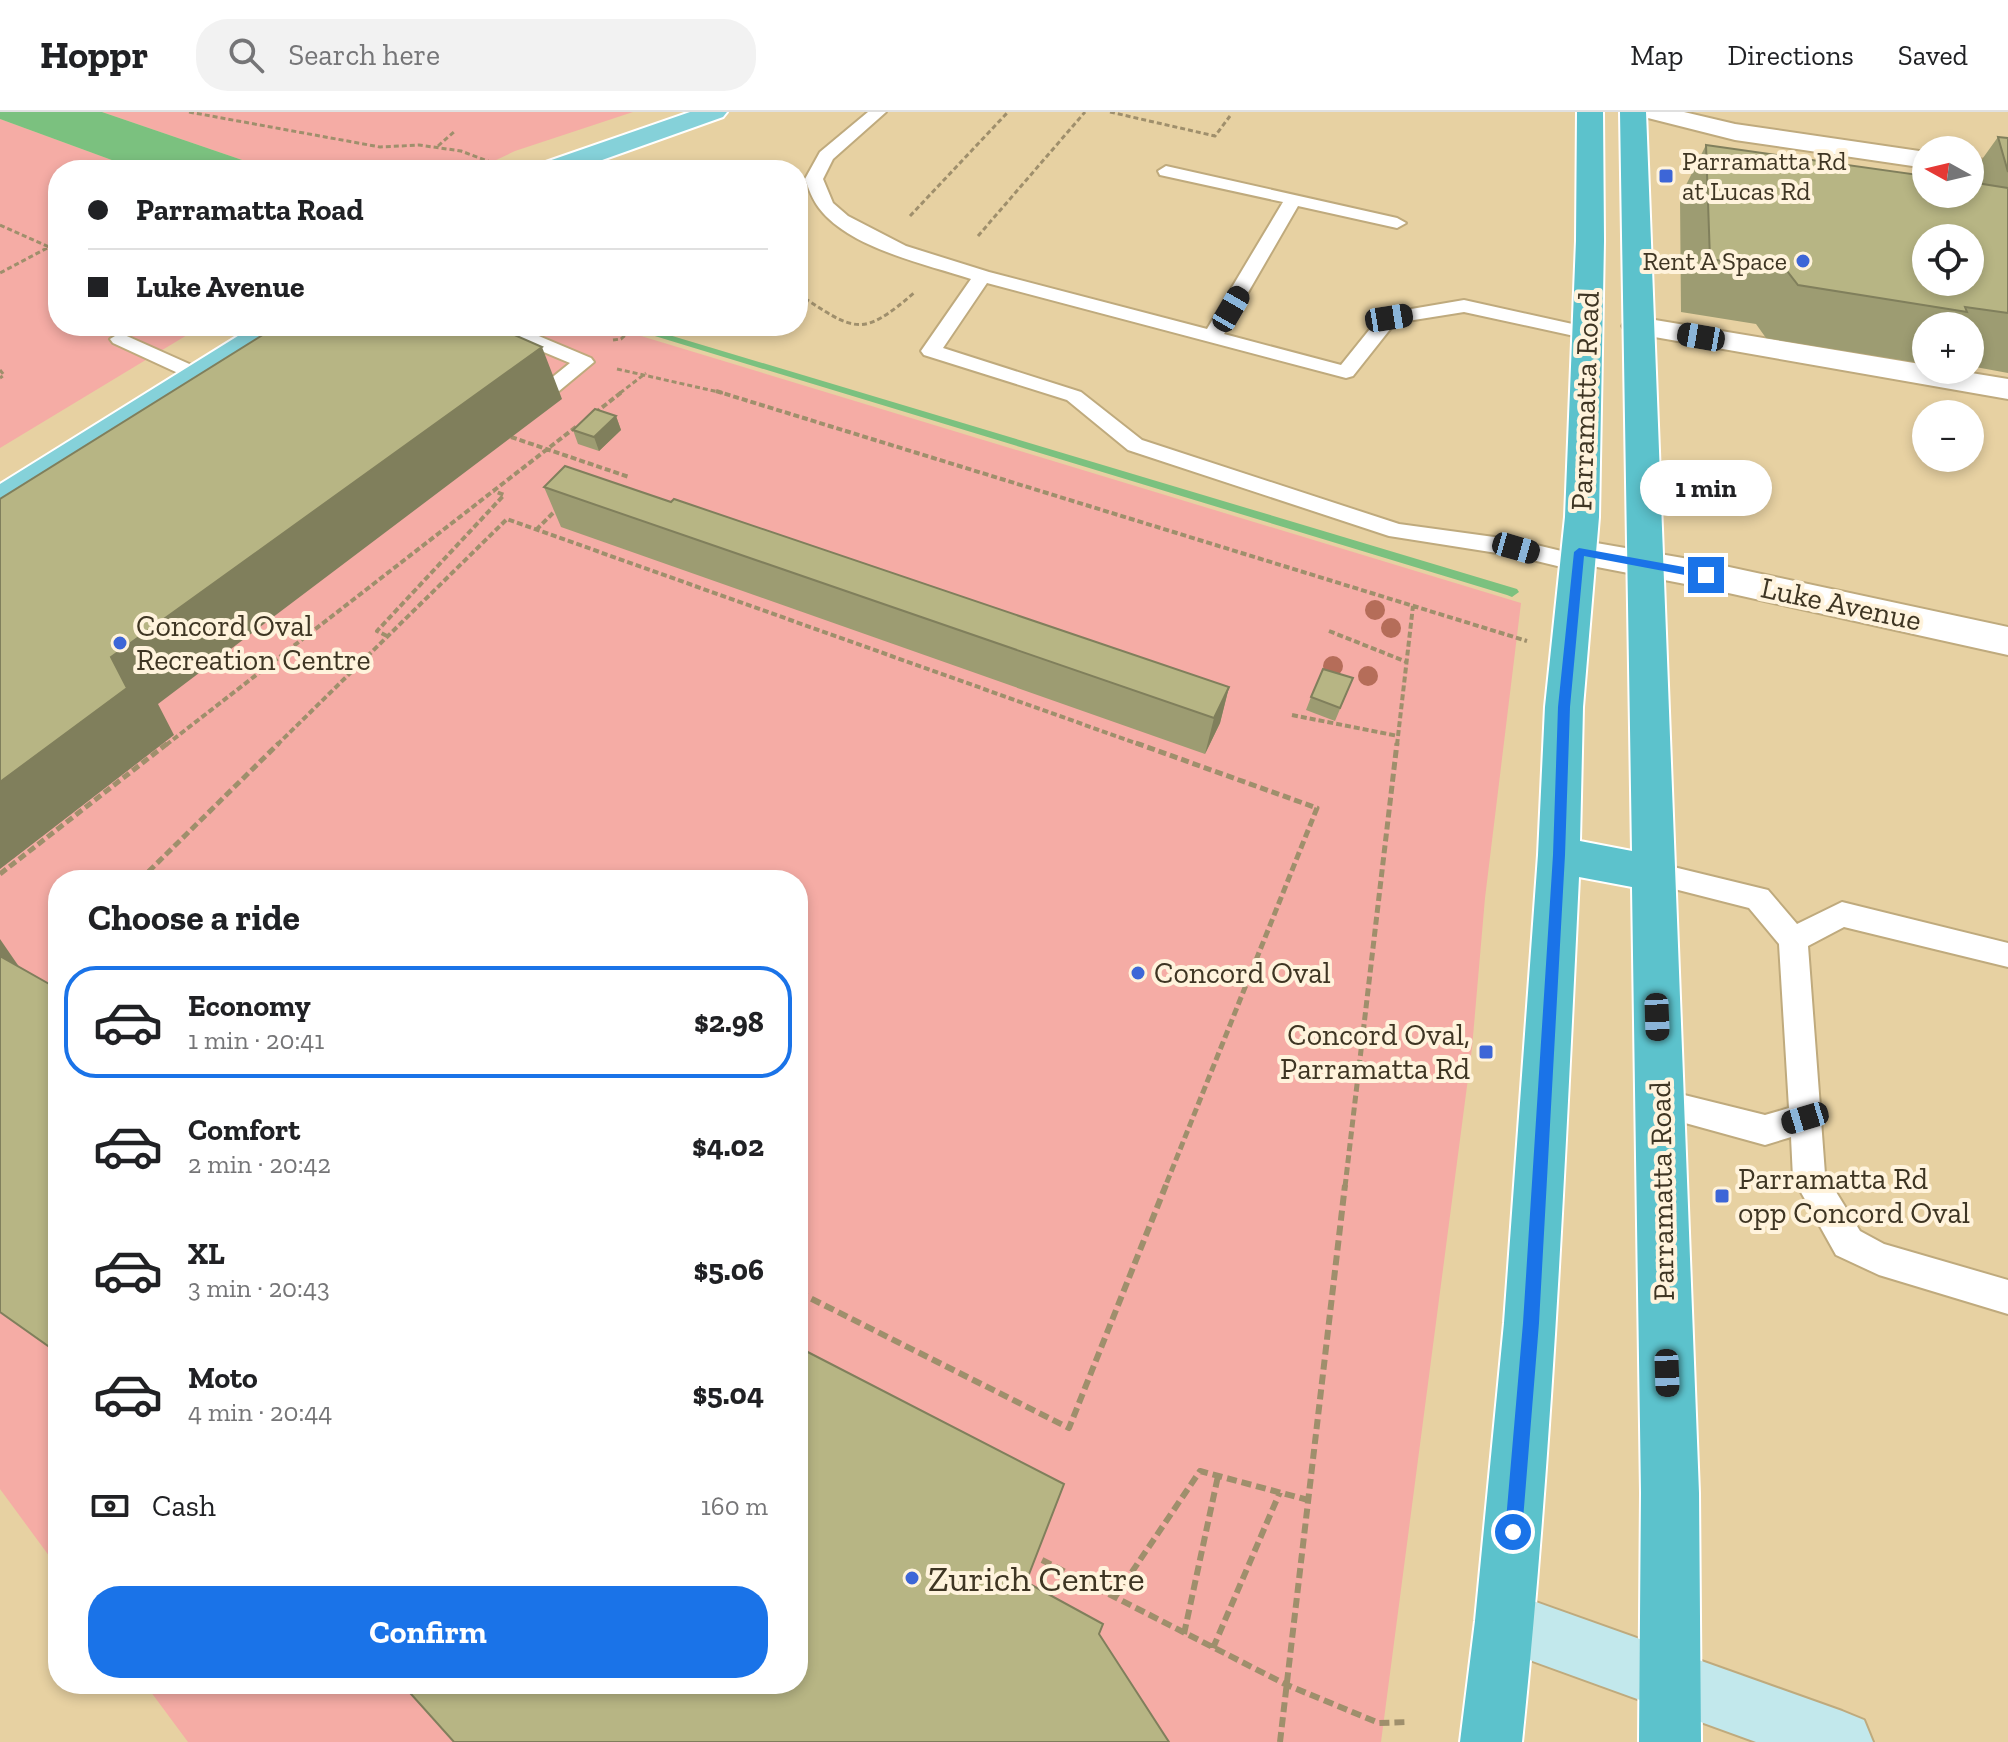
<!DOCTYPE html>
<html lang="en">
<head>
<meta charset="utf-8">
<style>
	body { margin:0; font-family:"Zilla Slab",serif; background:#f2f2f2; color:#202124; height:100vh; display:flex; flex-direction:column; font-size:30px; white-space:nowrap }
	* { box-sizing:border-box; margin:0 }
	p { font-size:26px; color:#757577 }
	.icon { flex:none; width:44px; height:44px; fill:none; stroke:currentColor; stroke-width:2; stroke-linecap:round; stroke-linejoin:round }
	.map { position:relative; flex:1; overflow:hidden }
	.drawer { position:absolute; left:48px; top:758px; width:760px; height:824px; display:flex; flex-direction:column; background:#fff; border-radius:32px; box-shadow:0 4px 12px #0003 }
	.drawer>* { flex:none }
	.top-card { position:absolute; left:48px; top:48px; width:760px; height:176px; border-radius:32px; box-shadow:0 4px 12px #0003; display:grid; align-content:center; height:176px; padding:0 40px; background:#fff }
	.needle { width:52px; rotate:278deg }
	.controls { position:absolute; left:1912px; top:24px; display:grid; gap:16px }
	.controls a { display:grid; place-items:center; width:72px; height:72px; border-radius:50%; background:#fff; box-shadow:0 4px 12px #0003; font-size:40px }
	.end { position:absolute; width:36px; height:36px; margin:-18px; border:10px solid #1a73e8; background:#fff; box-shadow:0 0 0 4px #fff }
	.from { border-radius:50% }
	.bubble { position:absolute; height:56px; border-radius:28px; background:#fff; box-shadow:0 4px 12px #0003; font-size:26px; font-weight:800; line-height:56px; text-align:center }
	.car { position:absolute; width:24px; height:48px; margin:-24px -12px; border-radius:10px; box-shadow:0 0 6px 2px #0007; background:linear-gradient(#222 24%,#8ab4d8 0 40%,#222 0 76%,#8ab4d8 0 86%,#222 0) }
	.top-card b { display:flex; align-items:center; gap:28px; height:76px; font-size:30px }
	.top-card b+b { border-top:2px solid #e0e0e0 }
	.top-card i { width:20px; height:20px; background:#202124 }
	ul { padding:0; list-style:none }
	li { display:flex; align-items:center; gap:24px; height:112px; margin:0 16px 12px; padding:0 24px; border:4px solid transparent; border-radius:32px }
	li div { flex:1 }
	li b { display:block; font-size:30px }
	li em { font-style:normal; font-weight:800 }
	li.selected { border-color:#1a73e8 }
	li>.icon { width:72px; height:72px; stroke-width:1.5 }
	h2 { padding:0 40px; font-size:36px; line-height:96px }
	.pay { display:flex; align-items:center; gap:20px; height:88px; padding:0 40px; font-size:30px }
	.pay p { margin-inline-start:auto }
	.primary-button { display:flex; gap:16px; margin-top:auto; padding:16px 40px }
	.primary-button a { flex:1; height:92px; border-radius:32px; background:#1a73e8; color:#fff; font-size:32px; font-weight:800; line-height:92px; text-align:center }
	header { display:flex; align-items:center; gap:48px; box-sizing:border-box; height:112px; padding:0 40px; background:#fff; border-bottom:2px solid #e0e0e0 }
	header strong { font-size:38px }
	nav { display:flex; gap:44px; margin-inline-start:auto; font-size:28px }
	.search { width:560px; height:72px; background:#f2f2f2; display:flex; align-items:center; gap:20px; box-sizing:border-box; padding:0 28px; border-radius:32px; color:#757577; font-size:30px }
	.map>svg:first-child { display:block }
	.green { fill:#f5aca5 }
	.water { fill:#7bc17f }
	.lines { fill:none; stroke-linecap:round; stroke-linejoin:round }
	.stream { fill:#7bc17f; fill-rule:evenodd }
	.service-casing { stroke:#bfaa7d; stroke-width:4 }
	.minor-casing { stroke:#bfaa7d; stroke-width:4 }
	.secondary-casing { stroke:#bfaa7d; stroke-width:4 }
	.primary-casing { stroke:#fff; stroke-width:4 }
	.trunk-casing { stroke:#fff; stroke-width:4 }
	.path-far3 { stroke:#9f8f6c; stroke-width:3; stroke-dasharray:5 3; stroke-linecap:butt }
	.path-far2 { stroke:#9f8f6c; stroke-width:4; stroke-dasharray:6 3; stroke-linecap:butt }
	.path-far1 { stroke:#9f8f6c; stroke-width:5; stroke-dasharray:8 4; stroke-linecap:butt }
	.path { stroke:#9f8f6c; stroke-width:6; stroke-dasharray:10 5; stroke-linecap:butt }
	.service { fill:#fff; fill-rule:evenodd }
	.minor { fill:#fff; fill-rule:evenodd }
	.secondary { fill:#c2e8ec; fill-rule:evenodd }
	.primary { fill:#85d1d9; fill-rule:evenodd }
	.trunk { fill:#5cc2cc; fill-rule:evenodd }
	.tree { fill:#b56d59 }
	.wall { fill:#9d9c72 }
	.shaded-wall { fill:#807f5c }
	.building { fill:#b7b584; stroke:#807f5c; stroke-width:2; fill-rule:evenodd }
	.route { fill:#1a73e8 }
	.poi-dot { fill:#3d66d7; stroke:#fff3dc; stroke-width:3 }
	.labels { text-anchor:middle; stroke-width:8; stroke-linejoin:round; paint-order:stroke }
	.far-poi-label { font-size:26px; fill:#3e3523; stroke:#fff3dc; text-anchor:start }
	.street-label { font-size:30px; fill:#3e3523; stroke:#fff3dc }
	.poi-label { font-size:30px; fill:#3e3523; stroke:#fff3dc; text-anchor:start }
	.near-poi-label { font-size:36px; fill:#3e3523; stroke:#fff3dc; text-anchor:start }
</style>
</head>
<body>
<header>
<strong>Hoppr</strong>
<div class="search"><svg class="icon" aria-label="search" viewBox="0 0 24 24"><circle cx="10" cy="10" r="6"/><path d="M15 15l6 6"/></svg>Search here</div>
<nav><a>Map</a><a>Directions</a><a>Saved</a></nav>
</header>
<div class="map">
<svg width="2008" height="1630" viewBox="0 0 2008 1630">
	<rect width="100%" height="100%" fill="#e7d1a2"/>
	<path class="green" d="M102,0H633L515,39L475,58H271Z
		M0,7L139,58H58V214H202L0,336Z
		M345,214H608L1521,491L1485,786L1472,936L1381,1630H188L145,1572H798V768H58V1456L0,1377V440Z"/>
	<path class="water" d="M0,0H102L271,58H139L0,7Z"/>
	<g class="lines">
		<path class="stream" d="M622,214H639L1517,477L1519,480L1512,485L1507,483Z"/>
		<g class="service-casing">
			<path id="service" d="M868,0H886L833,47L823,67L833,91L848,104L906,134L989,160L1207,217L1283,90L1160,63L1158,59L1166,54L1397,106L1406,111L1397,116L1298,94L1224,222L1341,253L1382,202L1464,188L1595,217L1598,221L1595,225L1588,227L1464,200L1395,211L1353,264L1346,266L987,171L943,236L1081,280L1142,328L1399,412L1516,428L1578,443L1586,445L1589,451L1586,457L1578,459L1516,444L1389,424L1128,338L1067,288L924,243L921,239L971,167C925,152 849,136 819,96C812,87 809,77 805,67L820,40Z
				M488,214H515L591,246L594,250L553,284H539L536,280L539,276L570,251L491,218Z
				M120,221L205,259L208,263L205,267H191L113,231L110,227Z
				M1653,750L1768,778L1797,812L1842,790L2008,831V855L1844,815L1808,834L1825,1062L1860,1119L1884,1132L2008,1168V1202L1879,1163L1836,1143L1793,1066L1791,1025L1765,1033L1649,1001L1645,991L1649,981L1660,977L1765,1003L1789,996L1779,832L1749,796L1643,769L1639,761L1643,753Z"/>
		</g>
		<g class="minor-casing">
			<path id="minor" d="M1640,0H1684L1735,12L1926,40V56L1735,28L1644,5Z
				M1970,46L2008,51V67L1970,62Z
				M1637,205L1926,253V258H1953L2008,267V287L1626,220L1622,214L1626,208Z
				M1579,428L1706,450L2008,515V543L1706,476L1566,449L1561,440L1566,431Z"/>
		</g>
		<g class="secondary-casing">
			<path id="secondary" d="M1505,1479L1842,1599L1864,1608L1873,1630H1756L1505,1539L1484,1530L1475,1509L1484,1488Z"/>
		</g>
		<g class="primary-casing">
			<path id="primary" d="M690,0H727L723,5L574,58H536L540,52Z
				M254,214H290L286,220L12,396L0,399V372Z"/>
		</g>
		<g class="trunk-casing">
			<path id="trunk" d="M1577,0H1603L1604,129L1599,405L1583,595L1580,729L1632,739L1620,0H1646L1699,1381L1701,1630H1639L1641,1381L1632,775L1579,765C1565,1054 1552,1342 1522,1630H1460L1475,1509L1504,1211L1538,743L1545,595L1565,405L1576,129Z"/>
		</g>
		<path class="path-far3" d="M189,0L380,35L419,33L461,39L509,57
			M1110,0L1215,24L1230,4
			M438,34L455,19
			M910,104L1008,0
			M0,113L49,135L0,161
			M978,124L1085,0
			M798,182C855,219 861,227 915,180
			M613,228L621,227L635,214
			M617,257L723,281
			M0,258L4,263L0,266
			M620,281L646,261"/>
		<path class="path-far2" d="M716,279L1527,529
			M595,301L623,279
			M511,325L629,365
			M536,418L559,395
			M1329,519L1407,550
			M387,524L377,519L504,383L494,379
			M1292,603L1398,624
			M166,633L577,314
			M277,633L507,407L1141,633
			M1397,633L1413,494"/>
		<path class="path-far1" d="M1136,631L1317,696L1165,1075
			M0,762L168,631
			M140,768L279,631
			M1345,1075L1397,631"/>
		<path class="path" d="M798,1180L1069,1316L1166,1073
			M1042,1448L1287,1573L1379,1611L1408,1610
			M1115,1485L1200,1359L1308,1388
			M1184,1522L1218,1364
			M1213,1536L1280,1380
			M1280,1630L1345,1073"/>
		<use href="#service" class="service"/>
		<use href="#minor" class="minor"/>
		<use href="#secondary" class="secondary"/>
		<use href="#primary" class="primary"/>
		<use href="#trunk" class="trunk"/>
	</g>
	<g class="tree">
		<circle cx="1375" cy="498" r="10"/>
		<circle cx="1391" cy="516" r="10"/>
		<circle cx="1333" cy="554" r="10"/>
		<circle cx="1368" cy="564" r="10"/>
	</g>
	<path class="wall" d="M1998,25L2008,26V261L1970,254V214H1926V252L1766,226L1756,212L1681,200L1680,85L1706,33L1970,82V64Z
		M616,304L621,318L599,339L578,332L573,318Z
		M544,375L671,390L1229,575L1220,611L1205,642L561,415Z
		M1353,566L1335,609L1306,598L1311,585Z"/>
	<path class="shaded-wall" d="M542,235L562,287L158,592L174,623L0,757V670L111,545Z
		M616,304L621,318L599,339L594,325Z
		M1229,575L1220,611L1205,642L1214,606Z
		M0,827L22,859L0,845Z"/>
	<path class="building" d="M1998,25L2008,26V60Z
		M1706,33L1926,64V82H1970V70L2008,76V201L1965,195L1967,200L1798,173L1787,159L1710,147ZM1926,126H1970V170H1926Z
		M277,214H494L542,235L111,545L127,576L0,670V387Z
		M595,297L616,304L594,325L573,318Z
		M565,354L671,390L674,387L1229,575L1214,606L544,375Z
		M1323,557L1353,566L1340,596L1311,585Z
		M0,844L58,877V1241L0,1200Z
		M798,1235L1064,1372L1026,1470L1103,1512L1099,1522L1169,1630H454L402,1572H798Z"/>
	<path class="route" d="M1579,436L1706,459L1711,463L1706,467L1584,444L1570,595L1565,743L1539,1211L1522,1420L1519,1426L1513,1428L1507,1426L1505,1420L1523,1211L1553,743L1558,595L1574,440Z"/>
	<g class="poi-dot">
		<rect x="1658" y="56" width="16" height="16" rx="4"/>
		<circle cx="1803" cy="149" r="8"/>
		<circle cx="120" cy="531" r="8"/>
		<circle cx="1138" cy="861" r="8"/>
		<rect x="1478" y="932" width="16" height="16" rx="4"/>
		<rect x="1714" y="1076" width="16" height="16" rx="4"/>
		<circle cx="912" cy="1466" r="8"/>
	</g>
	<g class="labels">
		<g class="far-poi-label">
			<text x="1682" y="58">Parramatta Rd<tspan x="1682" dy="30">at Lucas Rd</tspan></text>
			<text x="1787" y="158" text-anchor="end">Rent A Space</text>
		</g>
		<g class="street-label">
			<text transform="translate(1585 289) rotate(-88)" y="10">Parramatta Road</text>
			<text transform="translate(1841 492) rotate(12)" y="10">Luke Avenue</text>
			<text transform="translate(1662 1079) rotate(-91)" y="10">Parramatta Road</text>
		</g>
		<g class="poi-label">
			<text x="136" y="524">Concord Oval<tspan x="136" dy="34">Recreation Centre</tspan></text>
			<text x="1154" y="871">Concord Oval</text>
			<text x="1470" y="933" text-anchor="end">Concord Oval,<tspan x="1470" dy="34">Parramatta Rd</tspan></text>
			<text x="1738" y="1077">Parramatta Rd<tspan x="1738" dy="34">opp Concord Oval</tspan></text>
		</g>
		<g class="near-poi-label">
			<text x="928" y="1479">Zurich Centre</text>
		</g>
	</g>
</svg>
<div class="controls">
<a><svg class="needle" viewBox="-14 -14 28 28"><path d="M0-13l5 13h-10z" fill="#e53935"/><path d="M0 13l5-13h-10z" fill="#757577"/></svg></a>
<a><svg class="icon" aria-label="locate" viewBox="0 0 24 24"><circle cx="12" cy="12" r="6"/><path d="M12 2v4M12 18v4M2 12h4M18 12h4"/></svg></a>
<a>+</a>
<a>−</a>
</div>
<i class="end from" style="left:1513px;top:1420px"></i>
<i class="end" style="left:1706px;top:463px"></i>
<div class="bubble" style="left:1640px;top:348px;width:132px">1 min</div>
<i class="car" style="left:1231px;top:197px;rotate:30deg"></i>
<i class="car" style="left:1389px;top:206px;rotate:81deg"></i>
<i class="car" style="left:1701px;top:225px;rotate:280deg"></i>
<i class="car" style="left:1516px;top:436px;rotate:106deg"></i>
<i class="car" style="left:1657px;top:905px;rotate:178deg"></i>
<i class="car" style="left:1805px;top:1006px;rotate:253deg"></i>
<i class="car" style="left:1667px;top:1261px;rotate:178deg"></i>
<div class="top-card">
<b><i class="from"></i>Parramatta Road</b>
<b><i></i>Luke Avenue</b>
</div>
<section class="drawer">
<h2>Choose a ride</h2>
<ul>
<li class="selected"><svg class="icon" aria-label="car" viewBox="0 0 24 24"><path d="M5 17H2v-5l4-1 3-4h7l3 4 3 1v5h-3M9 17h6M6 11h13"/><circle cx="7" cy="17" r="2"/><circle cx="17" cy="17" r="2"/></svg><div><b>Economy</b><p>1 min · 20:41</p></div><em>$2.98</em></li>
<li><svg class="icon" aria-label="car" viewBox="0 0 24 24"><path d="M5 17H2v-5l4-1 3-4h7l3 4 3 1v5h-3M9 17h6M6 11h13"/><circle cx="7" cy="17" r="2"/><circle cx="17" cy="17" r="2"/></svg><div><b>Comfort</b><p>2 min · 20:42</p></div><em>$4.02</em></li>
<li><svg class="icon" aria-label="car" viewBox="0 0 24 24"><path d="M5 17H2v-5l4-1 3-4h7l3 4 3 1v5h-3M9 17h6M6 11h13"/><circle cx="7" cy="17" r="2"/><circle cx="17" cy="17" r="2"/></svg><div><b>XL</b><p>3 min · 20:43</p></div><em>$5.06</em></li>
<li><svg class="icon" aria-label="car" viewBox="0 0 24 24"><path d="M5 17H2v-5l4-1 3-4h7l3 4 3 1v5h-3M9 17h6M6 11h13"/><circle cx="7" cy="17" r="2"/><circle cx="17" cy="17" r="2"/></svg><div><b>Moto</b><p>4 min · 20:44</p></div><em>$5.04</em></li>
</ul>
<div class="pay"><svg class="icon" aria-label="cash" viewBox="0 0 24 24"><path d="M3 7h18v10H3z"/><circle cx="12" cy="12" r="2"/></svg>Cash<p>160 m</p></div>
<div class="primary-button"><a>Confirm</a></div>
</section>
</div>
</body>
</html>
